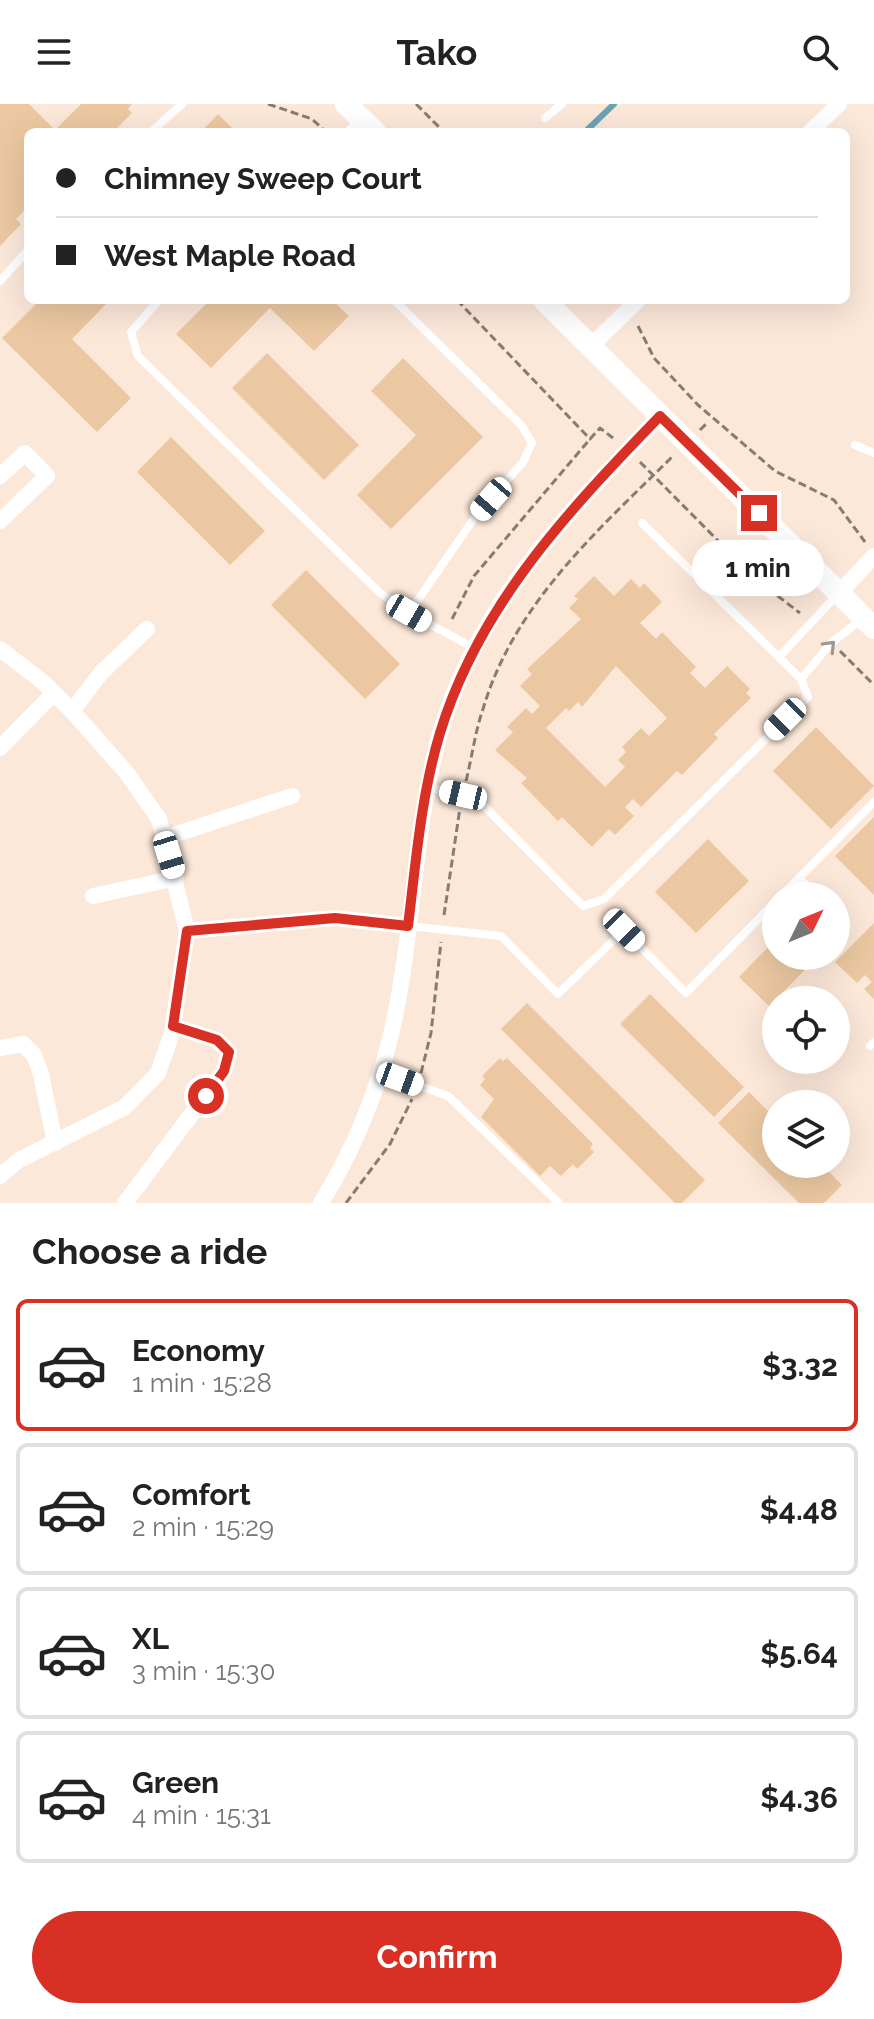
<!DOCTYPE html>
<html lang="en">
<head>
<meta charset="utf-8">
<style>
	body { margin:0; font-family:Raleway,sans-serif; background:#f2f2f2; color:#222; height:100vh; display:flex; flex-direction:column; font-size:30px; white-space:nowrap }
	* { box-sizing:border-box; margin:0 }
	p { font-size:26px; color:#767676 }
	.icon { flex:none; width:44px; height:44px; fill:none; stroke:currentColor; stroke-width:2; stroke-linecap:round; stroke-linejoin:round }
	.map { position:relative; height:1099px; overflow:hidden }
	.details { display:flex; flex-direction:column; background:#fff; flex:1 }
	.details>* { flex:none }
	.guide { position:absolute; left:24px; top:24px; width:826px; height:176px; border-radius:12px; box-shadow:0 8px 32px #0002; display:grid; align-content:center; height:176px; padding:0 32px; background:#fff }
	.needle { width:52px; rotate:47deg }
	.buttons { position:absolute; left:762px; top:778px; display:grid; gap:16px }
	.buttons a { display:grid; place-items:center; width:88px; height:88px; border-radius:50%; background:#fff; box-shadow:0 8px 32px #0002; font-size:40px }
	.end { position:absolute; width:36px; height:36px; margin:-18px; border:10px solid #d93025; background:#fff; box-shadow:0 0 0 4px #fff }
	.from { border-radius:50% }
	.bubble { position:absolute; height:56px; border-radius:28px; background:#fff; box-shadow:0 8px 32px #0002; font-size:26px; font-weight:700; line-height:56px; text-align:center }
	.car { position:absolute; width:24px; height:48px; margin:-24px -12px; border-radius:10px; box-shadow:0 0 6px 2px #0007; background:linear-gradient(#fff 24%,#345 0 40%,#fff 0 76%,#345 0 86%,#fff 0) }
	.guide b { display:flex; align-items:center; gap:28px; height:76px; font-size:30px }
	.guide b+b { border-top:2px solid #e0e0e0 }
	.guide i { width:20px; height:20px; background:#222 }
	ul { padding:0; list-style:none }
	li { display:flex; align-items:center; gap:24px; height:132px; margin:0 16px 12px; padding:0 16px; border:4px solid #e0e0e0; border-radius:12px }
	li div { flex:1 }
	li b { display:block; font-size:30px }
	li em { font-style:normal; font-weight:700 }
	li.on { border-color:#d93025 }
	li>.icon { width:72px; height:72px; stroke-width:1.5 }
	h2 { padding:0 32px; font-size:36px; line-height:96px }
	.button { display:flex; gap:16px; margin-top:auto; padding:16px 32px }
	.button a { flex:1; height:92px; border-radius:48px; background:#d93025; color:#fff; font-size:32px; font-weight:700; line-height:92px; text-align:center }
	header { display:flex; justify-content:space-between; align-items:center; height:104px; padding:0 32px; background:#fff; font-size:36px; font-weight:700 }
	.map>svg:first-child { display:block }
	.lines { fill:none; stroke-linecap:round; stroke-linejoin:round }
	.stream { stroke:#6aa3b6; stroke-width:6 }
	.building { fill:#ebc8a1; fill-rule:evenodd }
	.path { stroke:#897b70; stroke-width:3; stroke-dasharray:8 4; stroke-linecap:butt }
	.service { stroke:#fff; stroke-width:8 }
	.minor { stroke:#fff; stroke-width:16 }
	.secondary { stroke:#fff; stroke-width:22 }
	.oneway { stroke:#9c9895 }
	.route { stroke:#d93025; stroke-width:10 }
</style>
</head>
<body>
<header><svg class="icon" aria-label="menu" viewBox="0 0 24 24"><path d="M4 6h16M4 12h16M4 18h16"/></svg>Tako<svg class="icon" aria-label="search" viewBox="0 0 24 24"><circle cx="10" cy="10" r="6"/><path d="M15 15l6 6"/></svg></header>
<div class="map">
<svg width="874" height="1099" viewBox="0 0 874 1099">
	<rect width="100%" height="100%" fill="#fce8d9"/>
	<g class="lines">
		<path class="stream" d="M585,28L614,0"/>
	</g>
	<path class="building" d="M0,0H29L55,26L81,0H132L128,5L132,9L113,28H28V103L16,115L21,120L0,142Z
		M218,10L236,28H201Z
		M40,196H110L72,235L131,294L97,328L2,234Z
		M210,196H332L349,212L314,247L270,204L211,264L176,230Z
		M267,249L359,341L324,376L232,284Z
		M403,254L483,333L391,425L357,391L416,331L371,287Z
		M171,333L265,427L230,461L137,368Z
		M306,466L400,560L365,595L271,501Z
		M594,472L614,492L631,475L640,484L644,479L662,498L640,519L656,535L662,528L696,563L690,569L705,584L727,562L750,585L746,589L751,594L714,630L718,634L682,671L677,667L641,703L633,695L625,703L634,712L615,731L609,725L592,743L562,713L558,717L521,679L527,674L495,646L513,628L507,623L526,604L532,610L540,602L520,582L532,570L527,565L581,515L569,504L578,495L574,492ZM616,562L667,614L649,632L641,624L622,643L626,648L618,656L625,663L605,683L546,624L566,604L569,607L578,598L582,603Z
		M816,623L874,682L831,725L773,667Z
		M874,713V791L835,752Z
		M708,735L749,777L696,829L655,788Z
		M874,819V895L864,885L872,878L865,871L857,879L835,858Z
		M776,835V852H808L814,857L769,902L739,873Z
		M650,890L744,983L714,1013L620,920Z
		M527,899L705,1076L682,1099H675L501,925Z
		M500,954L503,957L507,954L593,1040L590,1044L594,1048L577,1065L573,1060L561,1072L550,1062L540,1072L481,1013L494,995L480,981L485,975L482,972Z
		M749,988L776,1015V1060H821L842,1081L824,1099H799L718,1019Z"/>
	<g class="lines">
		<path class="path" d="M268,0L312,15L326,28
			M416,0L444,28
			M457,196L590,335L600,324L613,334
			M638,222L654,254L698,301L775,367L834,396L865,438
			M700,326L707,319
			M640,358L758,477L800,509
			M452,515L474,472L590,335
			M840,547L874,581
			M466,677C472,653 475,628 483,605C514,500 597,427 672,353
			M444,811L460,704
			M421,969L431,929L441,838
			M346,1099L390,1040L412,995"/>
		<path class="service" d="M545,14L562,0
			M151,28L182,0
			M347,28L360,15
			M0,177L28,146
			M159,196L131,228L138,252L380,489L409,509L474,544
			M394,196L522,322L532,339L523,358L475,413L409,509
			M855,341L874,349
			M779,553L839,489
			M801,575L831,539L863,514
			M428,684L463,691L485,703L583,802L604,795L808,593L801,575L642,419
			M799,774L817,792
			M781,792L874,698
			M409,822L501,832L558,890L624,826L686,889L776,797
			M870,942L874,938
			M381,968L448,992L559,1099"/>
		<path class="minor" d="M810,28L839,0
			M591,242L638,196
			M0,372L25,349L47,372L0,417
			M839,489L874,452
			M0,545L43,578L72,607L126,668L159,715L187,827L172,929L158,969L125,1003L19,1056L0,1072
			M72,607L101,569L147,525
			M0,644L54,589
			M164,734L292,692
			M93,792L176,774
			M187,827L335,814L408,822
			M0,944L23,940L34,951L41,970L55,1039
			M125,1099L224,967L229,948L217,936L173,922
			M321,1099C354,1045 378,988 392,926C414,829 413,729 439,633C475,503 570,406 660,312"/>
		<path class="secondary" d="M346,0L375,28
			M544,196L874,524"/>
	</g>
	<defs><path id="oneway-chevron" d="M-2-3.5L2.5 0L-2 3.5" fill="none" stroke-width="1.6" stroke-linecap="round" stroke-linejoin="round" transform="scale(2)"/></defs>
	<use class="oneway" href="#oneway-chevron" transform="translate(830 542) rotate(-46)"/>
	<g class="lines">
		<path class="route" d="M206,992L224,967L229,948L217,936L173,922L187,827L335,814L408,822C416,757 421,692 440,629C479,501 569,406 660,312L759,409"/>
	</g>
</svg>
<div class="buttons">
<a><svg class="needle" viewBox="-14 -14 28 28"><path d="M0-13l5 13h-10z" fill="#e53935"/><path d="M0 13l5-13h-10z" fill="#767676"/></svg></a>
<a><svg class="icon" aria-label="locate" viewBox="0 0 24 24"><circle cx="12" cy="12" r="6"/><path d="M12 2v4M12 18v4M2 12h4M18 12h4"/></svg></a>
<a><svg class="icon" aria-label="layers" viewBox="0 0 24 24"><path d="M12 4l9 5-9 5-9-5zM3 14l9 5 9-5"/></svg></a>
</div>
<i class="end from" style="left:206px;top:992px"></i>
<i class="end" style="left:759px;top:409px"></i>
<div class="bubble" style="left:692px;top:436px;width:132px">1 min</div>
<i class="car" style="left:491px;top:395px;rotate:221deg"></i>
<i class="car" style="left:409px;top:509px;rotate:120deg"></i>
<i class="car" style="left:785px;top:615px;rotate:225deg"></i>
<i class="car" style="left:463px;top:691px;rotate:283deg"></i>
<i class="car" style="left:169px;top:751px;rotate:163deg"></i>
<i class="car" style="left:624px;top:826px;rotate:136deg"></i>
<i class="car" style="left:400px;top:975px;rotate:110deg"></i>
<div class="guide">
<b><i class="from"></i>Chimney Sweep Court</b>
<b><i></i>West Maple Road</b>
</div>
</div>
<section class="details">
<h2>Choose a ride</h2>
<ul>
<li class="on"><svg class="icon" aria-label="car" viewBox="0 0 24 24"><path d="M5 17H2v-5l4-1 3-4h7l3 4 3 1v5h-3M9 17h6M6 11h13"/><circle cx="7" cy="17" r="2"/><circle cx="17" cy="17" r="2"/></svg><div><b>Economy</b><p>1 min · 15:28</p></div><em>$3.32</em></li>
<li><svg class="icon" aria-label="car" viewBox="0 0 24 24"><path d="M5 17H2v-5l4-1 3-4h7l3 4 3 1v5h-3M9 17h6M6 11h13"/><circle cx="7" cy="17" r="2"/><circle cx="17" cy="17" r="2"/></svg><div><b>Comfort</b><p>2 min · 15:29</p></div><em>$4.48</em></li>
<li><svg class="icon" aria-label="car" viewBox="0 0 24 24"><path d="M5 17H2v-5l4-1 3-4h7l3 4 3 1v5h-3M9 17h6M6 11h13"/><circle cx="7" cy="17" r="2"/><circle cx="17" cy="17" r="2"/></svg><div><b>XL</b><p>3 min · 15:30</p></div><em>$5.64</em></li>
<li><svg class="icon" aria-label="car" viewBox="0 0 24 24"><path d="M5 17H2v-5l4-1 3-4h7l3 4 3 1v5h-3M9 17h6M6 11h13"/><circle cx="7" cy="17" r="2"/><circle cx="17" cy="17" r="2"/></svg><div><b>Green</b><p>4 min · 15:31</p></div><em>$4.36</em></li>
</ul>
<div class="button"><a>Confirm</a></div>
</section>
</body>
</html>
